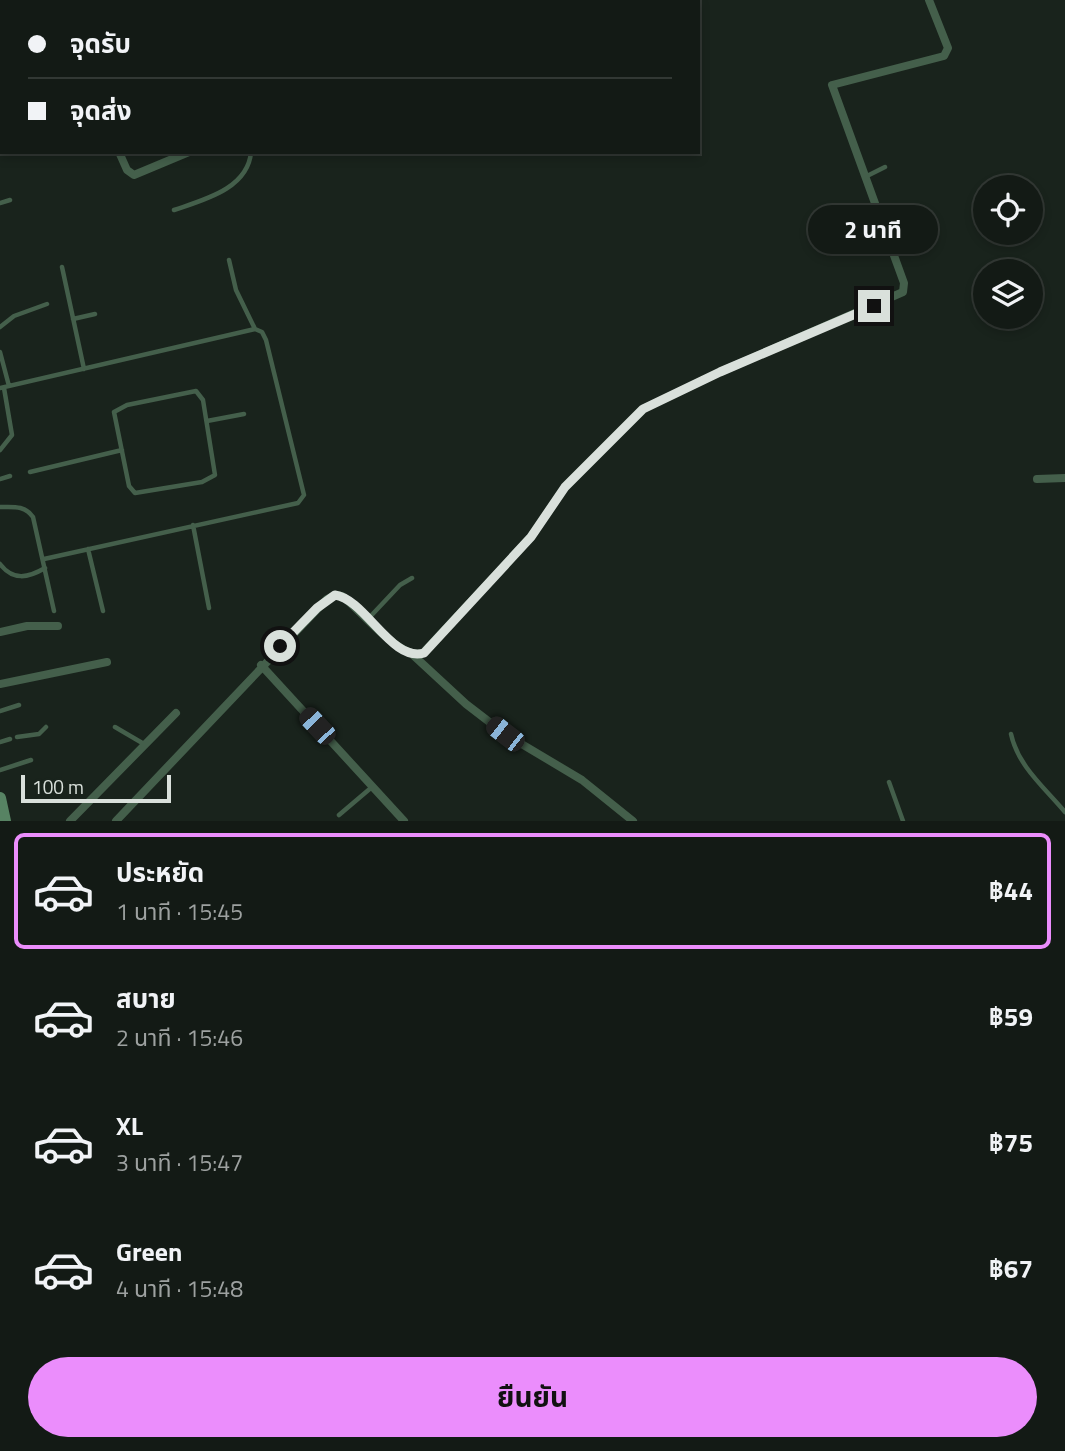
<!DOCTYPE html>
<html lang="th">
<head>
<meta charset="utf-8">
<style>
	body { margin:0; font-family:"Titillium Web","Noto Sans Thai",sans-serif; background:#202722; color:#f1f3f6; height:100vh; display:flex; flex-direction:column; font-size:26px; white-space:nowrap }
	* { box-sizing:border-box; margin:0 }
	p { font-size:23px; color:#9da1a0 }
	.icon { flex:none; width:38px; height:38px; fill:none; stroke:currentColor; stroke-width:2; stroke-linecap:round; stroke-linejoin:round }
	.map { position:relative; height:821px; overflow:hidden }
	.details { display:flex; flex-direction:column; background:#131a15; flex:1 }
	.details>* { flex:none }
	.hud { position:absolute; left:0px; top:0px; width:700px; height:154px; box-shadow:0 4px 10px #0003,0 0 0 2px #323834; display:grid; align-content:center; height:154px; padding:0 28px; background:#131a15 }
	.controls { position:absolute; left:973px; top:175px; display:grid; gap:14px }
	.controls a { display:grid; place-items:center; width:70px; height:70px; border-radius:50%; background:#131a15; box-shadow:0 4px 10px #0003,0 0 0 2px #323834; font-size:35px }
	.scale { position:absolute; left:21px; bottom:18px; width:150px; box-sizing:border-box; padding-left:7px; border:4px solid #d9e0db; border-top:0; font-size:19px; line-height:24px; white-space:nowrap; color:#d9e0db; -webkit-text-stroke:5px #19231c; paint-order:stroke }
	.end { position:absolute; width:32px; height:32px; margin:-16px; border:9px solid #d9e0db; background:#111; box-shadow:0 0 0 4px #111 }
	.from { border-radius:50% }
	.bubble { position:absolute; height:49px; border-radius:24px; background:#131a15; box-shadow:0 4px 10px #0003,0 0 0 2px #323834; font-size:23px; font-weight:700; line-height:49px; text-align:center }
	.car { position:absolute; width:21px; height:42px; margin:-21px -10px; border-radius:9px; box-shadow:0 0 5px 2px #0007; background:linear-gradient(#222 24%,#8ab4d8 0 40%,#222 0 76%,#8ab4d8 0 86%,#222 0) }
	.hud b { display:flex; align-items:center; gap:24px; height:66px; font-size:26px }
	.hud b+b { border-top:2px solid #323834 }
	.hud i { width:18px; height:18px; background:#f1f3f6 }
	ul { padding:12px 0 0; list-style:none }
	li { display:flex; align-items:center; gap:21px; height:116px; margin:0 14px 10px; padding:0 14px; border:4px solid transparent; border-radius:10px }
	li div { flex:1 }
	li b { display:block; font-size:26px }
	li em { font-style:normal; font-weight:700 }
	li.active { border-color:#eb8dfc }
	li>.icon { width:63px; height:63px; stroke-width:1.5 }
	.cta { display:flex; gap:14px; margin-top:auto; padding:14px 28px }
	.cta a { flex:1; height:80px; border-radius:42px; background:#eb8dfc; color:#111; font-size:28px; font-weight:700; line-height:80px; text-align:center }
	.map>svg:first-child { display:block }
	.lines { fill:none; stroke-linecap:round; stroke-linejoin:round }
	.lane { stroke:#445f4b; stroke-width:4.5 }
	.street { stroke:#445f4b; stroke-width:8 }
	.secondary { stroke:#578363; stroke-width:12 }
	.route { stroke:#d9e0db; stroke-width:9 }
</style>
</head>
<body>
<div class="map">
<svg width="1065" height="821" viewBox="0 0 1065 821">
	<rect width="100%" height="100%" fill="#19231c"/>
	<g class="lines">
		<path class="lane" d="M187,0L188,2
			M865,177L885,167
			M0,203L10,200
			M174,210C203,200 248,189 251,152
			M229,260L236,290L255,329
			M62,267L84,369
			M73,319L95,314
			M0,327L14,316L47,304
			M0,352L9,386
			M0,388L255,329L262,332L266,340L304,495L298,503L44,559
			M196,391L203,400L215,475L202,482L135,493L129,486L114,412L127,405Z
			M207,421L244,414
			M0,450L12,435L4,388
			M30,472L122,450
			M0,479L10,476
			M0,507C13,507 25,505 33,517L54,611
			M193,525L209,608
			M88,549L103,611
			M0,564C13,581 28,578 45,568
			M368,619L400,585L412,578
			M0,711L19,705
			M115,727L144,744
			M1011,734C1018,766 1044,787 1065,812
			M17,737L39,734L46,727
			M0,742L10,739
			M0,770L31,760
			M889,782L903,821
			M339,815L372,787"/>
		<path class="street" d="M51,0L52,2
			M128,0L129,2
			M352,0V2
			M119,152L127,170L134,175L189,152
			M1037,479L1065,478
			M0,632L27,626H58
			M413,655L466,704L505,734L582,780L633,821
			M261,665L404,821
			M0,684L107,662
			M70,821L176,713
			M116,821L327,599L335,595L342,596C361,610 400,661 423,653L531,537L565,487L643,409L720,372L903,292L904,283L832,85L944,56L948,48L929,0"/>
		<path class="secondary" d="M0,798L5,821"/>
	</g>
	<g class="lines">
		<path class="route" d="M280,646L317,608L335,595C365,599 392,663 424,653L531,537L565,487L643,409L720,372L874,306"/>
	</g>
</svg>
<div class="controls">
<a><svg class="icon" aria-label="locate" viewBox="0 0 24 24"><circle cx="12" cy="12" r="6"/><path d="M12 2v4M12 18v4M2 12h4M18 12h4"/></svg></a>
<a><svg class="icon" aria-label="layers" viewBox="0 0 24 24"><path d="M12 4l9 5-9 5-9-5zM3 14l9 5 9-5"/></svg></a>
</div>
<div class="scale">100 m</div>
<i class="end from" style="left:280px;top:646px"></i>
<i class="end" style="left:874px;top:306px"></i>
<div class="bubble" style="left:808px;top:205px;width:130px">2 นาที</div>
<i class="car" style="left:317px;top:726px;rotate:317deg"></i>
<i class="car" style="left:505px;top:734px;rotate:308deg"></i>
<div class="hud">
<b><i class="from"></i>จุดรับ</b>
<b><i></i>จุดส่ง</b>
</div>
</div>
<section class="details">
<ul>
<li class="active"><svg class="icon" aria-label="car" viewBox="0 0 24 24"><path d="M5 17H2v-5l4-1 3-4h7l3 4 3 1v5h-3M9 17h6M6 11h13"/><circle cx="7" cy="17" r="2"/><circle cx="17" cy="17" r="2"/></svg><div><b>ประหยัด</b><p>1 นาที · 15:45</p></div><em>฿44</em></li>
<li><svg class="icon" aria-label="car" viewBox="0 0 24 24"><path d="M5 17H2v-5l4-1 3-4h7l3 4 3 1v5h-3M9 17h6M6 11h13"/><circle cx="7" cy="17" r="2"/><circle cx="17" cy="17" r="2"/></svg><div><b>สบาย</b><p>2 นาที · 15:46</p></div><em>฿59</em></li>
<li><svg class="icon" aria-label="car" viewBox="0 0 24 24"><path d="M5 17H2v-5l4-1 3-4h7l3 4 3 1v5h-3M9 17h6M6 11h13"/><circle cx="7" cy="17" r="2"/><circle cx="17" cy="17" r="2"/></svg><div><b>XL</b><p>3 นาที · 15:47</p></div><em>฿75</em></li>
<li><svg class="icon" aria-label="car" viewBox="0 0 24 24"><path d="M5 17H2v-5l4-1 3-4h7l3 4 3 1v5h-3M9 17h6M6 11h13"/><circle cx="7" cy="17" r="2"/><circle cx="17" cy="17" r="2"/></svg><div><b>Green</b><p>4 นาที · 15:48</p></div><em>฿67</em></li>
</ul>
<div class="cta"><a>ยืนยัน</a></div>
</section>
</body>
</html>
